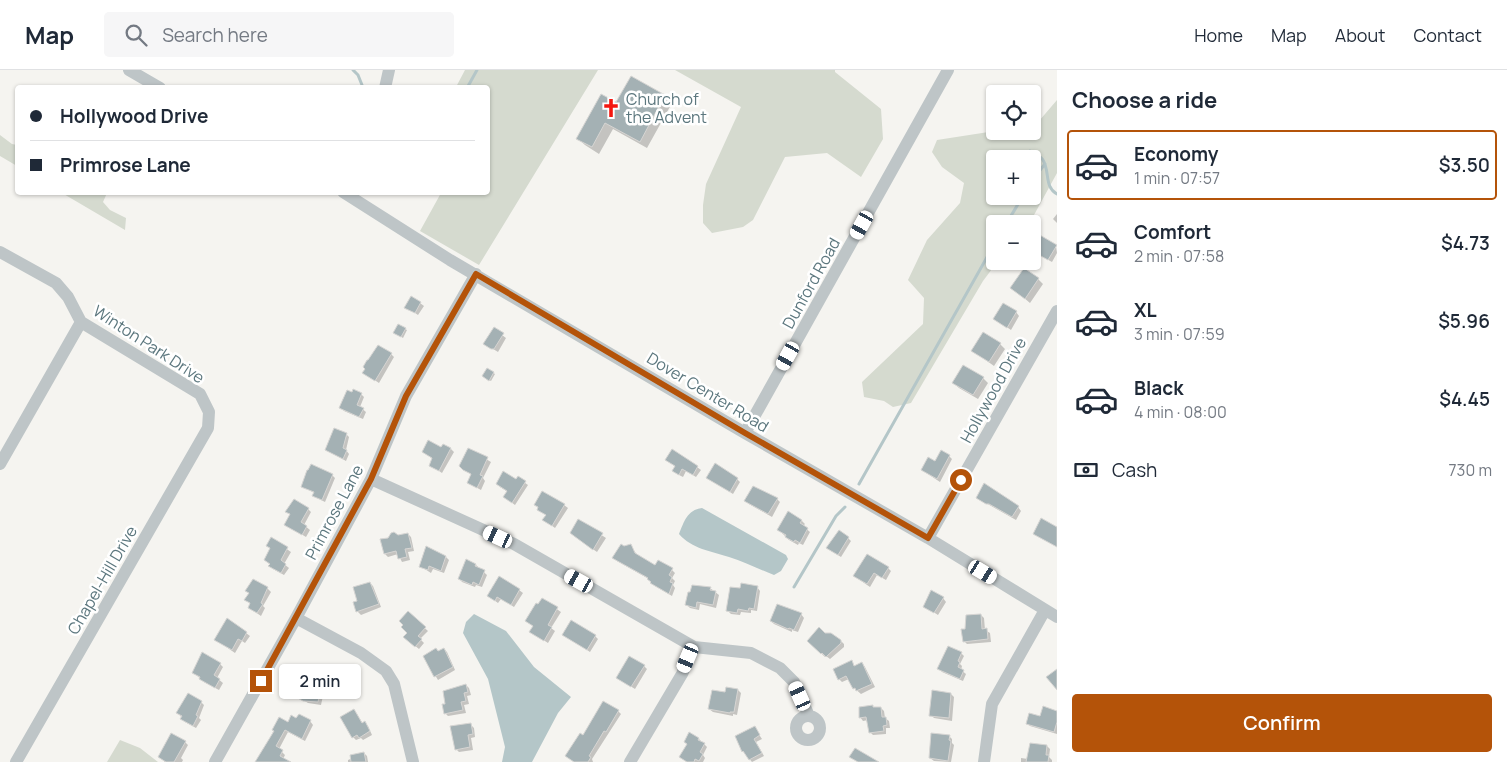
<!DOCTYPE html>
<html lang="en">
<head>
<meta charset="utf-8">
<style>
	body { margin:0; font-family:Manrope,sans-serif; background:#f6f6f7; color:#1f2937; height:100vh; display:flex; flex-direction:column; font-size:19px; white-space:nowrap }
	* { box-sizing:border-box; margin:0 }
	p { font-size:16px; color:#747a83 }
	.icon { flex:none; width:28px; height:28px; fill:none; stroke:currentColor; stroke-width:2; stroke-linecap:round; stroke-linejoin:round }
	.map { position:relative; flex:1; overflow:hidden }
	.sheet { display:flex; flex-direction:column; background:#fff; width:450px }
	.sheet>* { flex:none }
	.hud { position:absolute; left:15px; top:15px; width:475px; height:110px; border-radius:5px; box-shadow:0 1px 4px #0004; display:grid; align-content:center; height:110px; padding:0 15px; background:#fff }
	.controls { position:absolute; left:986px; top:15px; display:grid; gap:10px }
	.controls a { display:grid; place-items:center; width:55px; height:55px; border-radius:5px; background:#fff; box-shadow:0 1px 4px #0004; font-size:25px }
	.end { position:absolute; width:22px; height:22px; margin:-11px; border:6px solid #b45309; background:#fff; box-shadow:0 0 0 2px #fff }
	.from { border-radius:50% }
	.bubble { position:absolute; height:35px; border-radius:5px; background:#fff; box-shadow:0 1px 4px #0004; font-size:16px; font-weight:600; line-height:35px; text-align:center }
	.car { position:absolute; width:15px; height:30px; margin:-15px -8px; border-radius:6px; box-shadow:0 0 4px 1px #0007; background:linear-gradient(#fff 24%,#345 0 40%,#fff 0 76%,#345 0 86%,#fff 0) }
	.hud b { display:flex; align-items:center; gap:18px; height:48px; font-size:19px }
	.hud b+b { border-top:1px solid #e0e1e3 }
	.hud i { width:12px; height:12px; background:#1f2937 }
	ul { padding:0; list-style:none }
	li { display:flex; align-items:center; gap:15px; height:70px; margin:0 10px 8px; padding:0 5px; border:2px solid transparent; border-radius:5px }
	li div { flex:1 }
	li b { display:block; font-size:19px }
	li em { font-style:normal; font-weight:600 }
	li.selected { border-color:#b45309 }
	li>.icon { width:45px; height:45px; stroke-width:1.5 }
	h2 { padding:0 15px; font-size:22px; line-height:60px }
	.pay { display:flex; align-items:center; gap:12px; height:55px; padding:0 15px; font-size:19px }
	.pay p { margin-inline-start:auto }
	.button { display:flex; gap:10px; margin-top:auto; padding:10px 15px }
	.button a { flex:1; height:58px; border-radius:5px; background:#b45309; color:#fff; font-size:20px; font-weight:600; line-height:58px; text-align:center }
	header { display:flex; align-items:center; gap:30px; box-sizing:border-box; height:70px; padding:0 25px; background:#fff; border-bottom:1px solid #e0e1e3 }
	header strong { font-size:24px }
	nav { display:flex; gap:28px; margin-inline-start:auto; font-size:18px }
	.search { width:350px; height:45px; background:#f6f6f7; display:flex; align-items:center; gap:12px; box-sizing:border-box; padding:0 18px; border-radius:5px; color:#747a83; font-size:19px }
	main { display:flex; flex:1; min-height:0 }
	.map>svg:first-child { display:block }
	.green { fill:#d5dacf; fill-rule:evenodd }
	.water { fill:#b4c6c8 }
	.shadow { fill:#0003 }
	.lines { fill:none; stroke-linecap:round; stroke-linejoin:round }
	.stream { stroke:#b4c6c8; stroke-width:3 }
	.building { fill:#a4b1b4; stroke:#d6d5d3 }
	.minor { stroke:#bec5c7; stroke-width:12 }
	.route { stroke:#b45309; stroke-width:6 }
	.labels { text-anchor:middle; stroke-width:5; stroke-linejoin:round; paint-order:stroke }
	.poi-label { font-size:16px; fill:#5c777e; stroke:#fff; text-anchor:start }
	.street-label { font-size:16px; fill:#5c777e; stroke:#fff }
</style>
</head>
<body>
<header>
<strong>Map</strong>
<div class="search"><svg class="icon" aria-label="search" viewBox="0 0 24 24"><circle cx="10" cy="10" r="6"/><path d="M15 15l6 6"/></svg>Search here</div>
<nav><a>Home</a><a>Map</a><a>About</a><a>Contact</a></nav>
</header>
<main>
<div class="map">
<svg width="1057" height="692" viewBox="0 0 1057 692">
	<rect width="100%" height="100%" fill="#f5f4f0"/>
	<path class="green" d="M465,0H598L479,195L420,161L441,123L488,122V18L456,17Z
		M675,0H835V2L881,39L883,69L861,107L827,83L785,87L753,150L743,157L712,163L703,153V135L706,114L741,37Z
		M1057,30V103L1034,145L1027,154H995V191H998L983,211L911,333L893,337L884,331L864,327L862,312L923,254L924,228L908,210L927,170L960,133L964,113L942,97L932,82L937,70L995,61L1028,64L1032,61L1033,58ZM995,89H1032V126H995Z
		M0,65L12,74L17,75V96L0,86Z
		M62,123H107L103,132L110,140L126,148L125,160Z
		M120,670L140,678L158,692H107Z"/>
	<path class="water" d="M702,438L786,485L788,489L781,501L774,505C759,499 744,492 729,487C711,481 692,479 679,464C684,452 687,440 702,438Z
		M474,544L506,561L534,597L571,627L558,643L532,692H502L505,677L488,609L463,563L466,552Z"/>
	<path class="shadow" d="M631,7L665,26L672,33L647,78L613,59L599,84L585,75L577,68L616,34Z
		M1057,144V153L1053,149Z
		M1056,176L1057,183L1052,192L1032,181Z
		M1038,209L1043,214L1030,233L1012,218Z
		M420,233L424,236L418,245L406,237Z
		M1016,242L1019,246L1011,260L995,249Z
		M399,256L407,260L403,268L396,264Z
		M494,259L506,268L498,282L485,274Z
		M1000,274L1005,279L994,296L973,281Z
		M391,284L394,287L379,313L364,303L366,299Z
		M487,299L495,304L491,311L484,307Z
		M983,308L988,313L978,329L959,318L954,313Z
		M361,324L364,327L360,337L366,342L363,349L344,341L341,337Z
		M347,365L349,367L346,380L349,384L346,391L326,380L343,374Z
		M442,378L451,379L454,382L442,403L430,395L433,389L423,382Z
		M469,379L491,392L483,408L485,411L481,420L468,413L472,405L461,396Z
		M949,386L952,389L940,412L922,400Z
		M666,390L697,397L701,400L696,407L686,401L683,407L677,404L676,397Z
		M332,405L335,408L325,432L317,428L313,425L314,423L303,416Z
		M518,408L528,415L515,435L504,427L508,422L500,417L517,411Z
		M708,408L737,409L740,412L733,424Z
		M977,428L1018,437L1021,441L1016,450Z
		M777,429L780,432L772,447L749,434Z
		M536,435H564L568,438L555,458L544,450L547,445Z
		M308,439L311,442L304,455L310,460L306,467L286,455L290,444L287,441Z
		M788,443L802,451L805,454L803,456L810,462L803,475L799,473L798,475L789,470L779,460Z
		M578,450L606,468L597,482L574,466Z
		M408,464L411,467L414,481L408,482L410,490L402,492L398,484L388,487L385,484L397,466Z
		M848,468L851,471L841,487L831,481Z
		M272,469L291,482L284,494L289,498L284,505L273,499L266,490L271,479L268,476Z
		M631,476L637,485L656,497L672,500L675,503L672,508L675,511L673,515L675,518L672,526L655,516L649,509L617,491L624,477Z
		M427,478L446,487L449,490L444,503L433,499L431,503L420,496Z
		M476,495L487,505L482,517L476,515L475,517L462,512L459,508Z
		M888,498L891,501L886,510L877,505L870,517L854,506Z
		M370,513L373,516L381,537L361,545L357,541L358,532Z
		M757,517L760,521L757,541L751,540V543L741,542L740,545L731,544L728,541L741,519Z
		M267,518L271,522L263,536L265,538L261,546L249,538L251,534L246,530L250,524L247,521Z
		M710,518L719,525L716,538L700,534L699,540L690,538L687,535Z
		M519,520L523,523L514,537L501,529L498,533L488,526Z
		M943,528L946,532L938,545L924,536Z
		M542,529L561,542L551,558L555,561L548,573L531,562L534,557L527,551Z
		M408,543L428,561L420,569L424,573L419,579L408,570Z
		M801,544L804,548L798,562L792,560V562L774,554L771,551Z
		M981,545L984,548L985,560L990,563L991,572L967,574L964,571L967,560Z
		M246,563L250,566L245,573L242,571L235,583L216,570Z
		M825,564L837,567L844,574V577L830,589L826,586L825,587L808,571Z
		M564,565L595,566L598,569L590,582Z
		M444,579L447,582L455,600L438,610L424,587Z
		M961,583L964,586L960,594L962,596L961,600L966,604L963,611L942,602L939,598Z
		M851,591L855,596L862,593L865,597L875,617L861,624L854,618L849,609L842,612L839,609Z
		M220,594L223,597L217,608L223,613L219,620L204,612L194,603Z
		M644,596L647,599L635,619L617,608Z
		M327,606L331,609L328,622L324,621L321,635L308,633L297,626Z
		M466,615L469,618L471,625L467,626L469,634L464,635L466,643L448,646L445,643L447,634Z
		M738,620L741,623L737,645L733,644V646L713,642L709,639L726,623Z
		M951,624L954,627L952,651L934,648L931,645Z
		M201,632L204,635L199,648L201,650L196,658L185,652L178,643Z
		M873,637L875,638H881L884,641L885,648L889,651L890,658H886V664L873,665L870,662L868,650L863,651L860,647Z
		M618,641L621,644L592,689L593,692H574Z
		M1057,642V664L1030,656L1027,653Z
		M357,644L363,654L364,653L368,656L372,665L363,670L361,668L356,670L353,667Z
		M279,649L288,654L297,650L310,651L313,655L305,671L288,662L279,679L285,685L283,689L286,692H256L266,677Z
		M471,655L474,658L475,667L471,668L473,680L459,682L456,679Z
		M754,657L762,669L756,672L764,686L752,692L743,681Z
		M949,666L952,669V673L954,675L951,692L934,691L930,688Z
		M699,669L707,677L703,685L705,688L703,692H687L684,690L681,687Z
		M185,672L188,675L181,688L183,690L182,692H165L159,687Z
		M1047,676L1050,679L1049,687L1052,690V692H1021V688L1028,689Z
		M364,683L367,686L368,692H348V690Z"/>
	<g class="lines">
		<path class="stream" d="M353,0L358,5L362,15
			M467,18L477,0
			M1030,81C1034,83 1041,86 1043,90C1050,101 1044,117 1057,124
			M1032,110L1045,94
			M1006,154L1023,126
			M859,414L995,173
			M794,517L836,446L845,437"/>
	</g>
	<path class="building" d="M631,6L665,25L640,72L605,53L592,77L576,69L601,24L616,32Z
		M1038,164L1057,175L1048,190L1032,181V174Z
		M1024,198L1039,208L1025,229L1010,218Z
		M411,226L421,232L415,243L404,238Z
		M1003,233L1017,241L1007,258L993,249Z
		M398,254L406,258L401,267L393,263Z
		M494,257L504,263L494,279H491L483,274Z
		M983,262L1001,273L989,292L971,281Z
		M378,275L392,283L375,311L362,303L365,299L363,297L367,290H368Z
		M963,295L984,307L973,325L952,313Z
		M487,298L494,302L489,311L482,306Z
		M353,319L362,323L357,335L364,338L359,347L339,338L347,320L352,322Z
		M334,358L347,363L343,378L347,380L343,389L325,380Z
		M428,370L441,377L443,374L451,378L439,401L429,396L432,388L422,382Z
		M468,378L488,387L480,405L483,406L477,418L467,413L471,404L463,400L459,396Z
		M672,379L698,396L693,405L682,399L679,405L672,401L675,396L665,390Z
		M941,380L950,385L937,409L921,400L928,387L935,391Z
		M715,393L738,408L730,422L706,408Z
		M311,394L333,404L322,430L312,426L314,422L301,417L307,400H308Z
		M503,401L516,409L518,406L526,411L512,433L503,427L507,421L496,414Z
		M984,413L1019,436L1012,447L989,434H986L976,428Z
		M753,416L778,428L768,444L744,431Z
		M542,421L565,434L552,456L542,450L546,445L537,440L538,437L534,435Z
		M294,429L309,438L301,452L307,456L302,465L284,455L290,444L285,442Z
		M788,441L802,450L800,453L808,458L800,473L795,470L794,472L785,467L786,465L777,460Z
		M1041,448L1057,457V477L1033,464Z
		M578,449L603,463L593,480L570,463Z
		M839,460L849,467L838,485L826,478Z
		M394,462L398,465L408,463L412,478L405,479L407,487L398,489L396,481L384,484L380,469L388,468L391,463Z
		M271,467L288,477L281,490L286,494L281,503L268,496L270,494L264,490L270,478L266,476Z
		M621,474L624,476L631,474L635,483L655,495L658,490L673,498L669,505L672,507L670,512L673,513L669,524L650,513L651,512L647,509L648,508L612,488Z
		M426,476L446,486L441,501L429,496L428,500L419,497Z
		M867,484L889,497L882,508L874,503L867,514L853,506Z
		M466,489L476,494L475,496L485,500L479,515L473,512L472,515L458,509Z
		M499,506L520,519L511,535L497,527L495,531L487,526Z
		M253,509L268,517L261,533L263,534L257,543L248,538L250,533L244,530L249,523L245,521Z
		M370,512L379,534L356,542L353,532L357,531L353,517Z
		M741,513L758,516L754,539L749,538L748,541L738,539L737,543L726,541L730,517L740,518Z
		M692,515L711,517L710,520L716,521L713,535L697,532L696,538L685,535L688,522H690Z
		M931,520L944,527L934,543L923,537Z
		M542,528L558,537L548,555L552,557L544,571L529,562L533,556L525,551L536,533L538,534Z
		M777,534L802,543L794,560L789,558L788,559L770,551Z
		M408,541L426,557L418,566L422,569L415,577L403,567L407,563L401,557L403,555L399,551Z
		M981,544L982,559L987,558L988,569L963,572L961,559H965L966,545Z
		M227,548L247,562L242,571L238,569L232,580L214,570Z
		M571,550L596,565L587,580L562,565Z
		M819,557L825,563H831L841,570V573L826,587L822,583L821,584L807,571Z
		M948,576L962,582L958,591L960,592L958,597L964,600L960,609L937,599Z
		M436,578L438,581L444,578L453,597L434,607L423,586Z
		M202,582L221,593L214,605L220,609L215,618L199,609L200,607L192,603Z
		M629,586L645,595L631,617L616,608Z
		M852,590L854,596L862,592L872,614L856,621L855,618L853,619L846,606L838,610L833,599Z
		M1057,599V620L1046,607Z
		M317,602L328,605L325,620L321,619L318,632L303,631L296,627L300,610L315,613Z
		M466,614L468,622L464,623L466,631L461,632L463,640L444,644L442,634H445L443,621Z
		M726,617L738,619L734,642H730V643L708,639L712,620L725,622Z
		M932,620L951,623L949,648L929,646Z
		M188,623L202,631L196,645L198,646L193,656L180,649L182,646L176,643Z
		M603,631L619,640L606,662L604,661L589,686L591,687L588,692H574L565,686L580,663L583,665Z
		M873,635V637H881L882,647H886L887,655L883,656L884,661L869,663L866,647L859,648V637Z
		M1043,636L1057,641V652L1054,662L1026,654L1029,643L1040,646Z
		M354,639L362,653L365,651L370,661L359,668L357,665L352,668L340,647Z
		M299,644L311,650L302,669L285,660L276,676L283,680L280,686L291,692H255L274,661L272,660L279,647L288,652L291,645L296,648Z
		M471,653L473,664L468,665L470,677L455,680L450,656Z
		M755,656L760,665L754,669L762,683L749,690L743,681L742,682L735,666Z
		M689,662L699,668L698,670L705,673L700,682L703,684L699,691L695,689L694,692H687L679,687L687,674L684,672Z
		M171,663L186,671L174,692H166L158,687Z
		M931,663L950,665L949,670L951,671L948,691L929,688Z
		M1030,673L1047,675L1046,685H1049L1048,692H1026Z
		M855,678L879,692H858L849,687Z
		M364,682L366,692H351L350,685Z"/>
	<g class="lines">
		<path class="minor" d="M129,0L160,18
			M385,18L389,0
			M343,122L450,190L745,363L928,468L1057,547
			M0,182L56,213L68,227L81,252L200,324L209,342L208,358L16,692
			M745,363L948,0
			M0,394L81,252
			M371,409L514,474L694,577L751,583L780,598L794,612L809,646
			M928,468L1057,241
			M296,548L361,583L386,601L394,614L413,692
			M796 658a12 12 0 1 1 24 0a12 12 0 1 1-24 0Z
			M215,692L296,548L371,409L406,326L476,204
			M630,692L682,604L694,577
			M984,692L992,634L1045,540"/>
	</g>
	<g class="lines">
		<path class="route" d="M261,611L371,409L406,326L476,204L745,363L928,468L961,410"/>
	</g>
	<defs>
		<g id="church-bare" transform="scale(1.5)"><path d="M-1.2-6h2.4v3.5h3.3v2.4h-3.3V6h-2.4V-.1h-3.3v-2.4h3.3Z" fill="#f41710" stroke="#fff" stroke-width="2.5" paint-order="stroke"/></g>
	</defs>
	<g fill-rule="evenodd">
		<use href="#church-bare" x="611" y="38"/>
	</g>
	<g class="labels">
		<g class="poi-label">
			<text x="626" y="35">Church of<tspan x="626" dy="18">the Advent</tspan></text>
		</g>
		<g class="street-label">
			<text transform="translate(811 213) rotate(-61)" y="6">Dunford Road</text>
			<text transform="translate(149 274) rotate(33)" y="6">Winton Park Drive</text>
			<text transform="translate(993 320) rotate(-61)" y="6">Hollywood Drive</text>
			<text transform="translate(708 322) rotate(31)" y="6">Dover Center Road</text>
			<text transform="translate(334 442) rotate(-62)" y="6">Primrose Lane</text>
			<text transform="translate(102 510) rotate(-60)" y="6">Chapel-Hill Drive</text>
		</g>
	</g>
</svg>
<div class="controls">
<a><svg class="icon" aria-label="locate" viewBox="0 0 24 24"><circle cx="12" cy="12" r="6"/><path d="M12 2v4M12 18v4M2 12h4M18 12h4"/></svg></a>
<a>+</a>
<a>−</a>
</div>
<i class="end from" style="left:961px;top:410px"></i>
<i class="end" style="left:261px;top:611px"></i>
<div class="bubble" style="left:279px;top:594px;width:82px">2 min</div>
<i class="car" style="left:862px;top:155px;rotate:209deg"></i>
<i class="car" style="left:788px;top:286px;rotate:209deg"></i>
<i class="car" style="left:498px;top:467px;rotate:295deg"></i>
<i class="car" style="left:983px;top:502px;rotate:121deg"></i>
<i class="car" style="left:579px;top:511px;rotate:299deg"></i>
<i class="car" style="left:688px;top:588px;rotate:203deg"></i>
<i class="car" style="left:800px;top:626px;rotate:336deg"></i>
<div class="hud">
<b><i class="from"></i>Hollywood Drive</b>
<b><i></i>Primrose Lane</b>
</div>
</div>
<section class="sheet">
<h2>Choose a ride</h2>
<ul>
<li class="selected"><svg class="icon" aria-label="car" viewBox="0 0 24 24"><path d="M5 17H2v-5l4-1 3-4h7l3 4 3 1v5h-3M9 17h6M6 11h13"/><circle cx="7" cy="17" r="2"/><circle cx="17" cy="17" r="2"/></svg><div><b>Economy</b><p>1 min · 07:57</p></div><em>$3.50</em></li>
<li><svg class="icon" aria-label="car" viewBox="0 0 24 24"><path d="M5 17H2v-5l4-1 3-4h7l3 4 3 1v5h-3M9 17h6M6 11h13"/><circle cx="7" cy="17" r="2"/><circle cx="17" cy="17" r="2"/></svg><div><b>Comfort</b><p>2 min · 07:58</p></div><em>$4.73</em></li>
<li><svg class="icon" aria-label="car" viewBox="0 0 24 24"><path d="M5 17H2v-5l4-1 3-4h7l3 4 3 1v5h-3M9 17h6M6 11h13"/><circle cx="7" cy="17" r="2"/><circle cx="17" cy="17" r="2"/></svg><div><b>XL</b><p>3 min · 07:59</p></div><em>$5.96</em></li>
<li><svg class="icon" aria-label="car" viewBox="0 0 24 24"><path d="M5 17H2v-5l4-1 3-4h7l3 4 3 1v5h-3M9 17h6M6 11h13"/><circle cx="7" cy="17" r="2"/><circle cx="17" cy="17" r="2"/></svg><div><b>Black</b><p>4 min · 08:00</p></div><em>$4.45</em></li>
</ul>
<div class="pay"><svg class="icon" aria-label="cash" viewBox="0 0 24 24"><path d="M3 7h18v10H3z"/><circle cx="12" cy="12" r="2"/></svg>Cash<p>730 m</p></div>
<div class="button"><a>Confirm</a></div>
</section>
</main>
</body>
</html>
